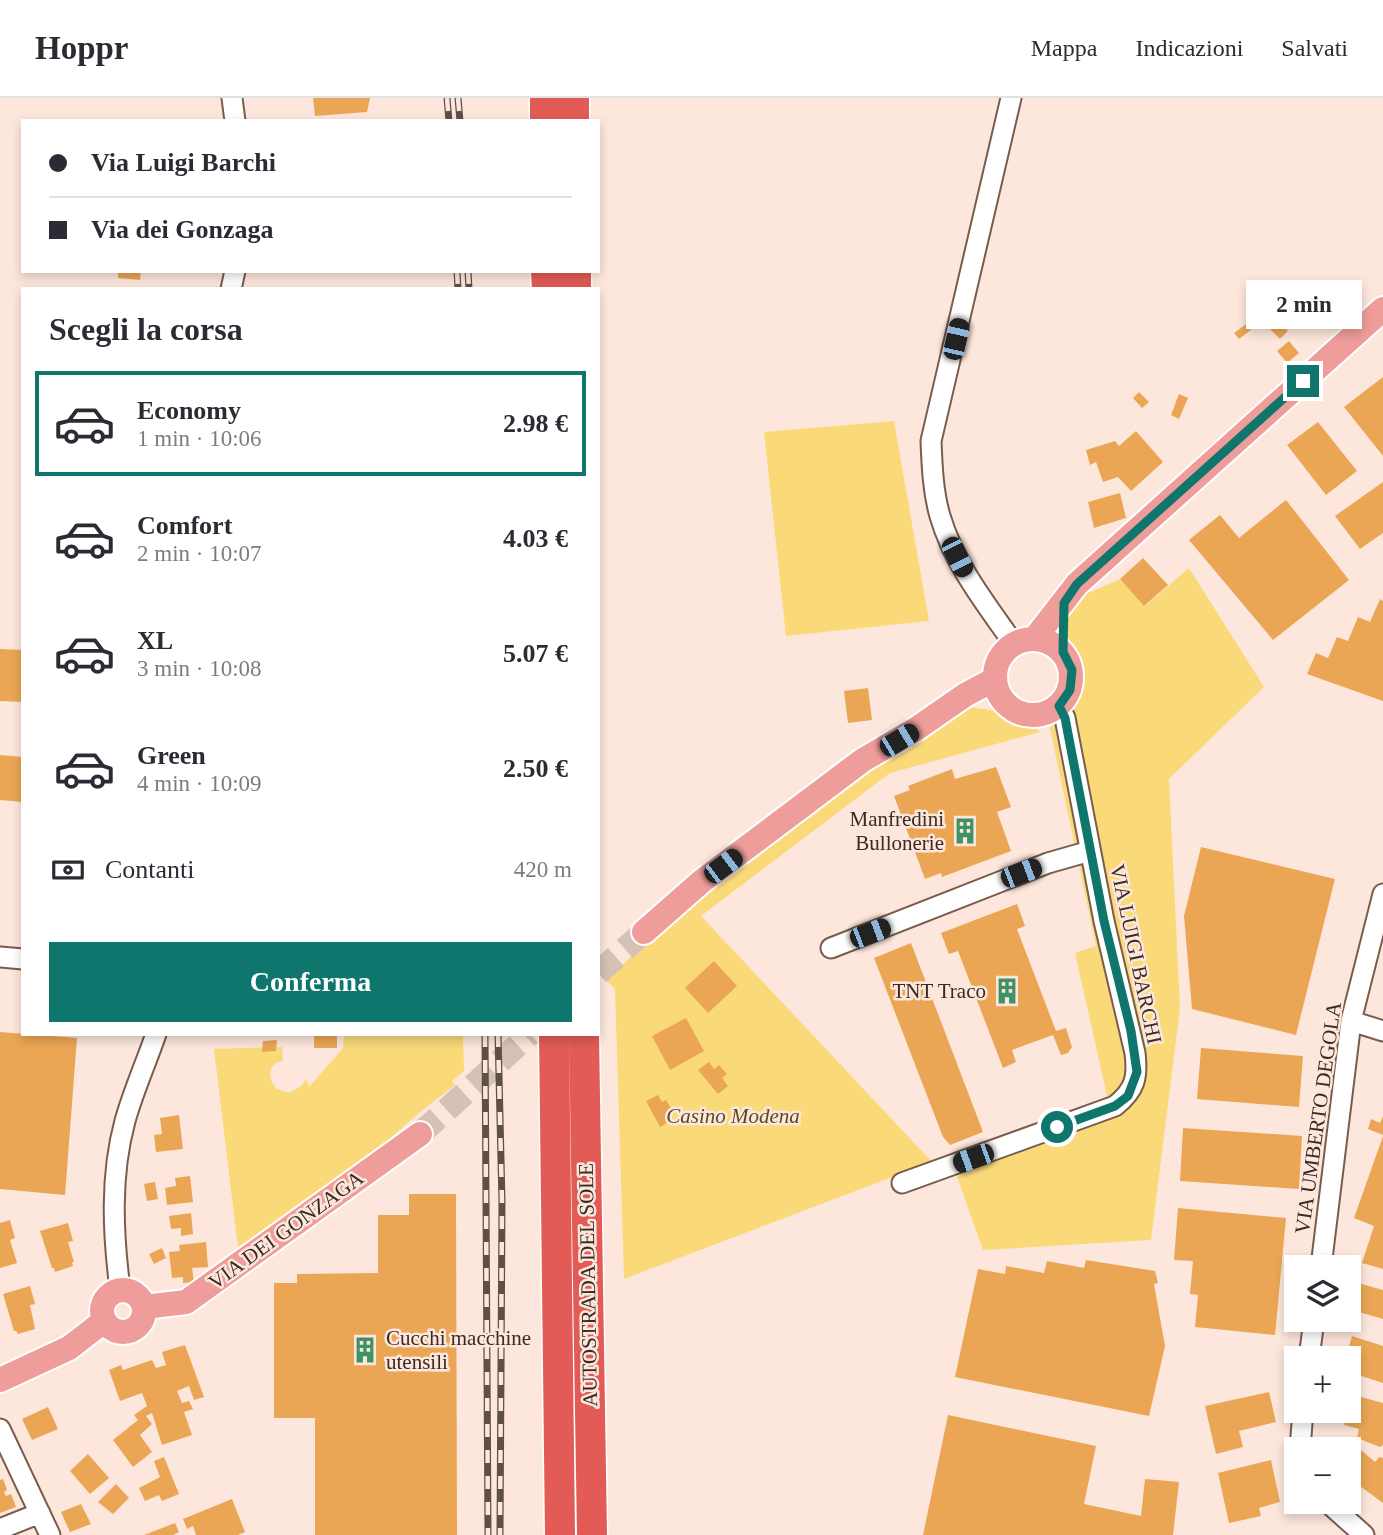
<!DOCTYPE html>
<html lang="it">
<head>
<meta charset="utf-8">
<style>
	body { margin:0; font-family:Georgia,serif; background:#f2f2f3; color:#2b2b33; height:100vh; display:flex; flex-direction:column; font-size:26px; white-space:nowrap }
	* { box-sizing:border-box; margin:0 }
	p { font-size:23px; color:#7c7c81 }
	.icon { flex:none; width:38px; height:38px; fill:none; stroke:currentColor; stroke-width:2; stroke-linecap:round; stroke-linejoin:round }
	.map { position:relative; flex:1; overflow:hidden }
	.details { position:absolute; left:21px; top:189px; width:579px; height:749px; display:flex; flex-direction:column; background:#fff; border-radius:0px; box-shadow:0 4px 10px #0003 }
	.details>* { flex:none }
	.hud { position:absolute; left:21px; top:21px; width:579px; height:154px; border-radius:0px; box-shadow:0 4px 10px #0003; display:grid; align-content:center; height:154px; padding:0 28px; background:#fff }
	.buttons { position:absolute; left:1284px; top:1157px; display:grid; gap:14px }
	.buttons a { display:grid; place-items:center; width:77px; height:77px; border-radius:0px; background:#fff; box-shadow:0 4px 10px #0003; font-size:35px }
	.end { position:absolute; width:32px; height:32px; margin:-16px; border:9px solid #0f766e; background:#fff; box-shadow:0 0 0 4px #fff }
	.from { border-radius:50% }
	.bubble { position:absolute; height:49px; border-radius:0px; background:#fff; box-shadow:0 4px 10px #0003; font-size:23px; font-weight:700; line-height:49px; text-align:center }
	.car { position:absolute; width:21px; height:42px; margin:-21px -10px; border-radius:9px; box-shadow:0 0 5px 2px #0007; background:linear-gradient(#222 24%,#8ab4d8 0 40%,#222 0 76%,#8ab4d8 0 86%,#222 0) }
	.hud b { display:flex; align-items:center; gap:24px; height:66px; font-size:26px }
	.hud b+b { border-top:2px solid #e1e1e2 }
	.hud i { width:18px; height:18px; background:#2b2b33 }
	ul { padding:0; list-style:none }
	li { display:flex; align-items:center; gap:21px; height:105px; margin:0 14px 10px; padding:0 14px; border:4px solid transparent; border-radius:0px }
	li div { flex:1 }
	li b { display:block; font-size:26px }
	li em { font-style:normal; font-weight:700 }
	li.on { border-color:#0f766e }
	li>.icon { width:63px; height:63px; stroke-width:1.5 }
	h2 { padding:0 28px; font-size:32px; line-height:84px }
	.pay { display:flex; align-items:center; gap:18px; height:77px; padding:0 28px; font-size:26px }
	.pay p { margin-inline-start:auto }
	.cta { display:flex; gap:14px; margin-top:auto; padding:14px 28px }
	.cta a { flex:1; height:80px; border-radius:0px; background:#0f766e; color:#fff; font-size:28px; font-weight:700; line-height:80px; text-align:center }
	header { display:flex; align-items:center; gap:42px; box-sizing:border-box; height:98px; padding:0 35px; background:#fff; border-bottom:2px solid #e1e1e2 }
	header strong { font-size:33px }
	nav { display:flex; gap:38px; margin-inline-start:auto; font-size:24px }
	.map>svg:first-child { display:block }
	.green { fill:#fad979 }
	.building { fill:#eaa655 }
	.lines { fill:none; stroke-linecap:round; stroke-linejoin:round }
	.major-tunnel { stroke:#d6c1b7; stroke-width:24; stroke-dasharray:24 12; stroke-linecap:butt }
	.minor-casing { stroke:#7a5c4c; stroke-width:23 }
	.major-casing { stroke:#fff; stroke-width:28 }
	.highway-casing { stroke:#fff; stroke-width:33 }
	.minor { stroke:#fff; stroke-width:19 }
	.major { stroke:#ee9d9a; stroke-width:24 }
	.highway { stroke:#e25b56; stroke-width:30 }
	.rail-casing { stroke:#5e4f47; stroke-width:7 }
	.rail { stroke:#fde7dc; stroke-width:4.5; stroke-dasharray:13; stroke-linecap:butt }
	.route { stroke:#0f766e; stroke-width:9 }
	.labels { text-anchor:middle; stroke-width:5; stroke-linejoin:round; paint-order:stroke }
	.poi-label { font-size:21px; fill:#382b24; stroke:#fde7dc; text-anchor:end }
	.street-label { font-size:21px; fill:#382b24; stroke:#fde7dc }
	.park-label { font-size:21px; font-style:italic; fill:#594b21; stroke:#fde7dc }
</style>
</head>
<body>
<header>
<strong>Hoppr</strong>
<nav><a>Mappa</a><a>Indicazioni</a><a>Salvati</a></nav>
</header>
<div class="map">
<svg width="1383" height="1437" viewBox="0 0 1383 1437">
	<rect width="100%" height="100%" fill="#fde7dc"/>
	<path class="green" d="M894,323L929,523L786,538L764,334Z
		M1189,470L1264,589L1169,681L1180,911L1151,1142L983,1152L957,1079L1110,1011L1075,855L1096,848L1047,616L1059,608L1070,592L1072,572L1063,554L1064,505L1077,486L1091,494L1120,481L1145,508Z
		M967,609L1018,615L1040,634L890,675L701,818L932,1064L624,1181L615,891L606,882L632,858L644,834L863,662Z
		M344,936H463L464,973L452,983L455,987L420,1014L354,1072L238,1150L214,951L282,949L283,963C267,965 267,981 277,991L289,995L301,988L306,981L309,989L343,950Z"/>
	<path class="building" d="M313,0H370L367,14L315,18Z
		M118,173H141L140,182L118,180Z
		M1268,201L1280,214L1271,222L1259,209Z
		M1253,221L1257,227L1239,241L1234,235Z
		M1278,223L1288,233L1280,241L1270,231Z
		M1289,243L1299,255L1287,265L1277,253Z
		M1383,279V358L1344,309Z
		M1139,294L1149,304L1142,310L1133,300Z
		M1179,296L1188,300L1179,321L1171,317Z
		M1318,324L1357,373L1326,397L1287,347Z
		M1136,333L1163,364L1131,393L1118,379L1103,384L1096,364L1090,367L1086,352L1115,343L1119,348Z
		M1383,384V435L1360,451L1335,418Z
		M1120,395L1126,420L1094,430L1088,404Z
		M1286,402L1349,482L1273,542L1189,442L1220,417L1239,440Z
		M1143,460L1168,487L1144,508L1120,481Z
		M1380,501L1383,503V603L1307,576L1316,555L1328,560L1337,539L1348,543L1358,519L1370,524Z
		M0,551L23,552V604L0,603Z
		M868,590L872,622L848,625L844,593Z
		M0,657L23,659V704L0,702Z
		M996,669L1011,709L997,714L1011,753L942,779L941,775L925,781L894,698L910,692L908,688L952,671L955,681Z
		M1201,749L1335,781L1296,937L1192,911L1184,818Z
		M1017,806L1025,828L1017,831L1056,933L1066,930L1072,949L1068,955L1061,957L1053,937L1012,952L1016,964L1003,970L958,853L949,856L941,835Z
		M911,845L983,1034L950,1047L943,1039L874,860Z
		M714,863L737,888L708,915L685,890Z
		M686,920L704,953L670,972L652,938Z
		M0,934L77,940L65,1097L0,1091Z
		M314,936H337V950H314Z
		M277,942L276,953L262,954L263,943Z
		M1201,950L1303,958L1299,1009L1197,1001Z
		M709,964L714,971L719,967L727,976L722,980L728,988L718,996L698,972Z
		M658,997L662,1004L666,1002L672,1012L667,1014L672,1022L660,1029L646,1003Z
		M179,1017L183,1051L156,1054L154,1037L162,1036L160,1020Z
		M1383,1018V1037L1368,1031L1371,1021L1380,1025Z
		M1183,1030L1302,1038L1299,1091L1180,1083Z
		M1383,1038V1171L1362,1165L1374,1128L1354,1120Z
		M190,1078L193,1104L167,1107L165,1090L176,1088L175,1080Z
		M155,1084L158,1101L147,1103L144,1086Z
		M409,1096H456L457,1437H315V1320H274V1185H297V1176L378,1175V1117H409Z
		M1178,1110L1286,1120L1275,1237L1195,1229L1198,1197L1190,1196L1193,1163L1174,1162Z
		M191,1115L193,1136L181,1138V1130L171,1131L169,1118Z
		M10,1122L15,1140L10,1142L17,1165L0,1170V1125Z
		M68,1125L73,1143L68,1144L74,1164H72L73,1168L55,1174L54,1170H52L40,1133Z
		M206,1144L208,1169L192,1170L194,1184L183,1185V1179L172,1180L169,1154L180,1153L179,1147Z
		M162,1150L166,1160L154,1166L149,1156Z
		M1086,1162L1155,1173L1158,1185L1154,1186L1165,1248L1149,1318L955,1279L978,1171L1005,1176L1006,1168L1044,1175L1047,1163L1084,1170Z
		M1358,1185L1383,1192V1221L1352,1212Z
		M30,1188L35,1206L30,1207L35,1231L18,1236L16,1233H14L3,1196Z
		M1352,1238L1383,1248V1285L1349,1274V1260H1346Z
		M185,1247L204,1299L194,1302L189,1288L177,1293L182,1305L189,1303L193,1311L184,1314L192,1337L162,1347L152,1315L146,1318L152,1326L140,1337L152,1354L133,1369L113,1342L138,1322L134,1317L147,1308L142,1295L120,1303L109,1272L121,1267L123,1272L152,1262L156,1270L166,1267L162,1254Z
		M1269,1294L1276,1324L1239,1333L1243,1349L1216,1356L1205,1308Z
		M1354,1297L1383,1305V1347L1380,1349L1357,1340L1359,1331L1344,1327Z
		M48,1309L58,1331L32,1342L22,1321Z
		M948,1317L1096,1348L1084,1406L1141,1418L1145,1381L1179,1384L1173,1437H923Z
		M1354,1346L1375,1364L1379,1359L1383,1360V1405L1349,1380V1351Z
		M88,1356L109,1380L90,1396L70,1373Z
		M164,1359L179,1396L162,1403L159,1397L145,1403L139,1390L160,1379L154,1363Z
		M1271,1362L1280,1404L1259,1410L1261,1418L1229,1425L1218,1375Z
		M3,1381L7,1392L4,1394L6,1398L11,1396L16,1409L0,1415V1382Z
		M116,1386L129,1400L113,1416L98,1404Z
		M232,1401L245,1434L238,1437H196L193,1428L187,1431L183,1421Z
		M81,1406L91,1426L70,1434L61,1414Z
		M175,1425L179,1434L173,1437H144Z"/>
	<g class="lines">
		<path class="major-tunnel" d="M598,875L644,834
			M420,1036L530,936"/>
		<g class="minor-casing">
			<path id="minor" d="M232,0L235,23
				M1011,0L931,343C932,368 933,394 940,418C954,466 986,506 1014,546
				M231,191L235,173
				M831,850L1048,765L1090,753
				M0,859L23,861
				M1351,923L1383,933
				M902,1085L1115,1008C1135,992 1138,980 1135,955L1104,823L1065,620L1059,608
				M1321,1169L1351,923L1383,796
				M120,1191C113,1136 110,1078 125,1023C133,994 146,965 156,936
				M1309,1260L1314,1222
				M0,1331L50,1437
				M1300,1351L1303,1312
				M1327,1404L1364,1437
				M0,1431L40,1415"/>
		</g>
		<g class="major-casing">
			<path id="major" d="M1035,540L1077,486L1383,211
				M995 579a38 38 0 1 1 76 0a38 38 0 1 1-76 0Z
				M644,834L702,783L863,662L916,631L965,597L995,581
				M102 1213a21 21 0 1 1 42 0a21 21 0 1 1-42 0Z
				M144,1209L186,1204L420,1036
				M0,1282L69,1250L104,1223"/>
		</g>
		<g class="highway-casing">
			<path id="highway" d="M545,0V23
				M574,0V23
				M546,173L547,191
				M576,173V191
				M554,936L560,1437
				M584,936L592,1437"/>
		</g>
		<use href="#minor" class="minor"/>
		<use href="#major" class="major"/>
		<use href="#highway" class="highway"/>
		<g class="rail-casing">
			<path id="rail" d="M447,0L449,23
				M458,0L460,23
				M457,173L458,191
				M468,173L469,191
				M485,936L488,1437
				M498,936L502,1104L500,1437"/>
		</g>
		<use href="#rail" class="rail"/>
	</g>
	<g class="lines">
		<path class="route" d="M1057,1029L1115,1008L1128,998L1137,974L1131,933L1104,823L1065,620L1059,608L1070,592L1072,572L1063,554L1064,505L1077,486L1303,283"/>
	</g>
	<defs>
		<g id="building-bare" transform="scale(2.1)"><path d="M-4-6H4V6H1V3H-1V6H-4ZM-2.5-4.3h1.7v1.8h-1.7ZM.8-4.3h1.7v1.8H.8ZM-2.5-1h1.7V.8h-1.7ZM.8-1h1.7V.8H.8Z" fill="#3e9264" stroke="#fde7dc" stroke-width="2.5" paint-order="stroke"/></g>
	</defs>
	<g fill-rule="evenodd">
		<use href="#building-bare" x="965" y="733"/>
		<use href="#building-bare" x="1007" y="893"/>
		<use href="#building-bare" x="365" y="1252"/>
	</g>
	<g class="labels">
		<g class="poi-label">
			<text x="944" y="728">Manfredini<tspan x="944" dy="24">Bullonerie</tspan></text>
			<text x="986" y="900">TNT Traco</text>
			<text x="386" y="1247" text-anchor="start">Cucchi macchine<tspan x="386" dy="24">utensili</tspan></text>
		</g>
		<g class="street-label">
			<text transform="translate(1136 856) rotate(78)" y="7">VIA LUIGI BARCHI</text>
			<text transform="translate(1318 1020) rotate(-82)" y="7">VIA UMBERTO DEGOLA</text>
			<text transform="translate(286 1132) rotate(-36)" y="7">VIA DEI GONZAGA</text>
			<text transform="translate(588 1187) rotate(-91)" y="7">AUTOSTRADA DEL SOLE</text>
		</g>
		<g class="park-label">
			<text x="733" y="1025">Casino Modena</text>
		</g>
	</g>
</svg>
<div class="buttons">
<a><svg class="icon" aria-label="layers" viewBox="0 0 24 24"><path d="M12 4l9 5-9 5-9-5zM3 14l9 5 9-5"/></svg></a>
<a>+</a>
<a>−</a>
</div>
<i class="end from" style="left:1057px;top:1029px"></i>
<i class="end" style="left:1303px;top:283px"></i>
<div class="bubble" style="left:1246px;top:182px;width:116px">2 min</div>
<i class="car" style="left:956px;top:241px;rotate:13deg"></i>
<i class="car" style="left:957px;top:459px;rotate:153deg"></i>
<i class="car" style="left:899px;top:642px;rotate:59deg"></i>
<i class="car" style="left:723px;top:768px;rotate:53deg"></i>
<i class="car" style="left:1021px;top:775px;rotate:69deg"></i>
<i class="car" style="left:870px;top:835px;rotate:69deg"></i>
<i class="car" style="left:973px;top:1060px;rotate:250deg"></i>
<div class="hud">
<b><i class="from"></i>Via Luigi Barchi</b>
<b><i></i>Via dei Gonzaga</b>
</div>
<section class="details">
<h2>Scegli la corsa</h2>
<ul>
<li class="on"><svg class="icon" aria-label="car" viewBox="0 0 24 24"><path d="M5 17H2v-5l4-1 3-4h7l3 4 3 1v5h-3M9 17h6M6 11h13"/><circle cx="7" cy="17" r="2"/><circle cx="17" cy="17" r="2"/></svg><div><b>Economy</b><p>1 min · 10:06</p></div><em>2.98 €</em></li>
<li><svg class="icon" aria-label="car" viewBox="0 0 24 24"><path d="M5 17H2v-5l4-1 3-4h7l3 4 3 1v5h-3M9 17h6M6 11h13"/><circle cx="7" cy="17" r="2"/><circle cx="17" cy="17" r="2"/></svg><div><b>Comfort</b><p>2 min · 10:07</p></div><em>4.03 €</em></li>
<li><svg class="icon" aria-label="car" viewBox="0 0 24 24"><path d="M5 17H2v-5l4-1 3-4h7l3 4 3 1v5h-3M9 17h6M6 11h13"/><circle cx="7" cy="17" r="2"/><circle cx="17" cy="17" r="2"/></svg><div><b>XL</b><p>3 min · 10:08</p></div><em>5.07 €</em></li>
<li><svg class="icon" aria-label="car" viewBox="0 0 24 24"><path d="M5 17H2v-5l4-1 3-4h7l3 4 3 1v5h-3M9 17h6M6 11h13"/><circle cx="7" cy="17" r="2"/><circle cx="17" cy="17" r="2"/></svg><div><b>Green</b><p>4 min · 10:09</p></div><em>2.50 €</em></li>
</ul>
<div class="pay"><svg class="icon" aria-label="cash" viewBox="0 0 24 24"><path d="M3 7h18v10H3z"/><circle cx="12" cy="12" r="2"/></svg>Contanti<p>420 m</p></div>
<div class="cta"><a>Conferma</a></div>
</section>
</div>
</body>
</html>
